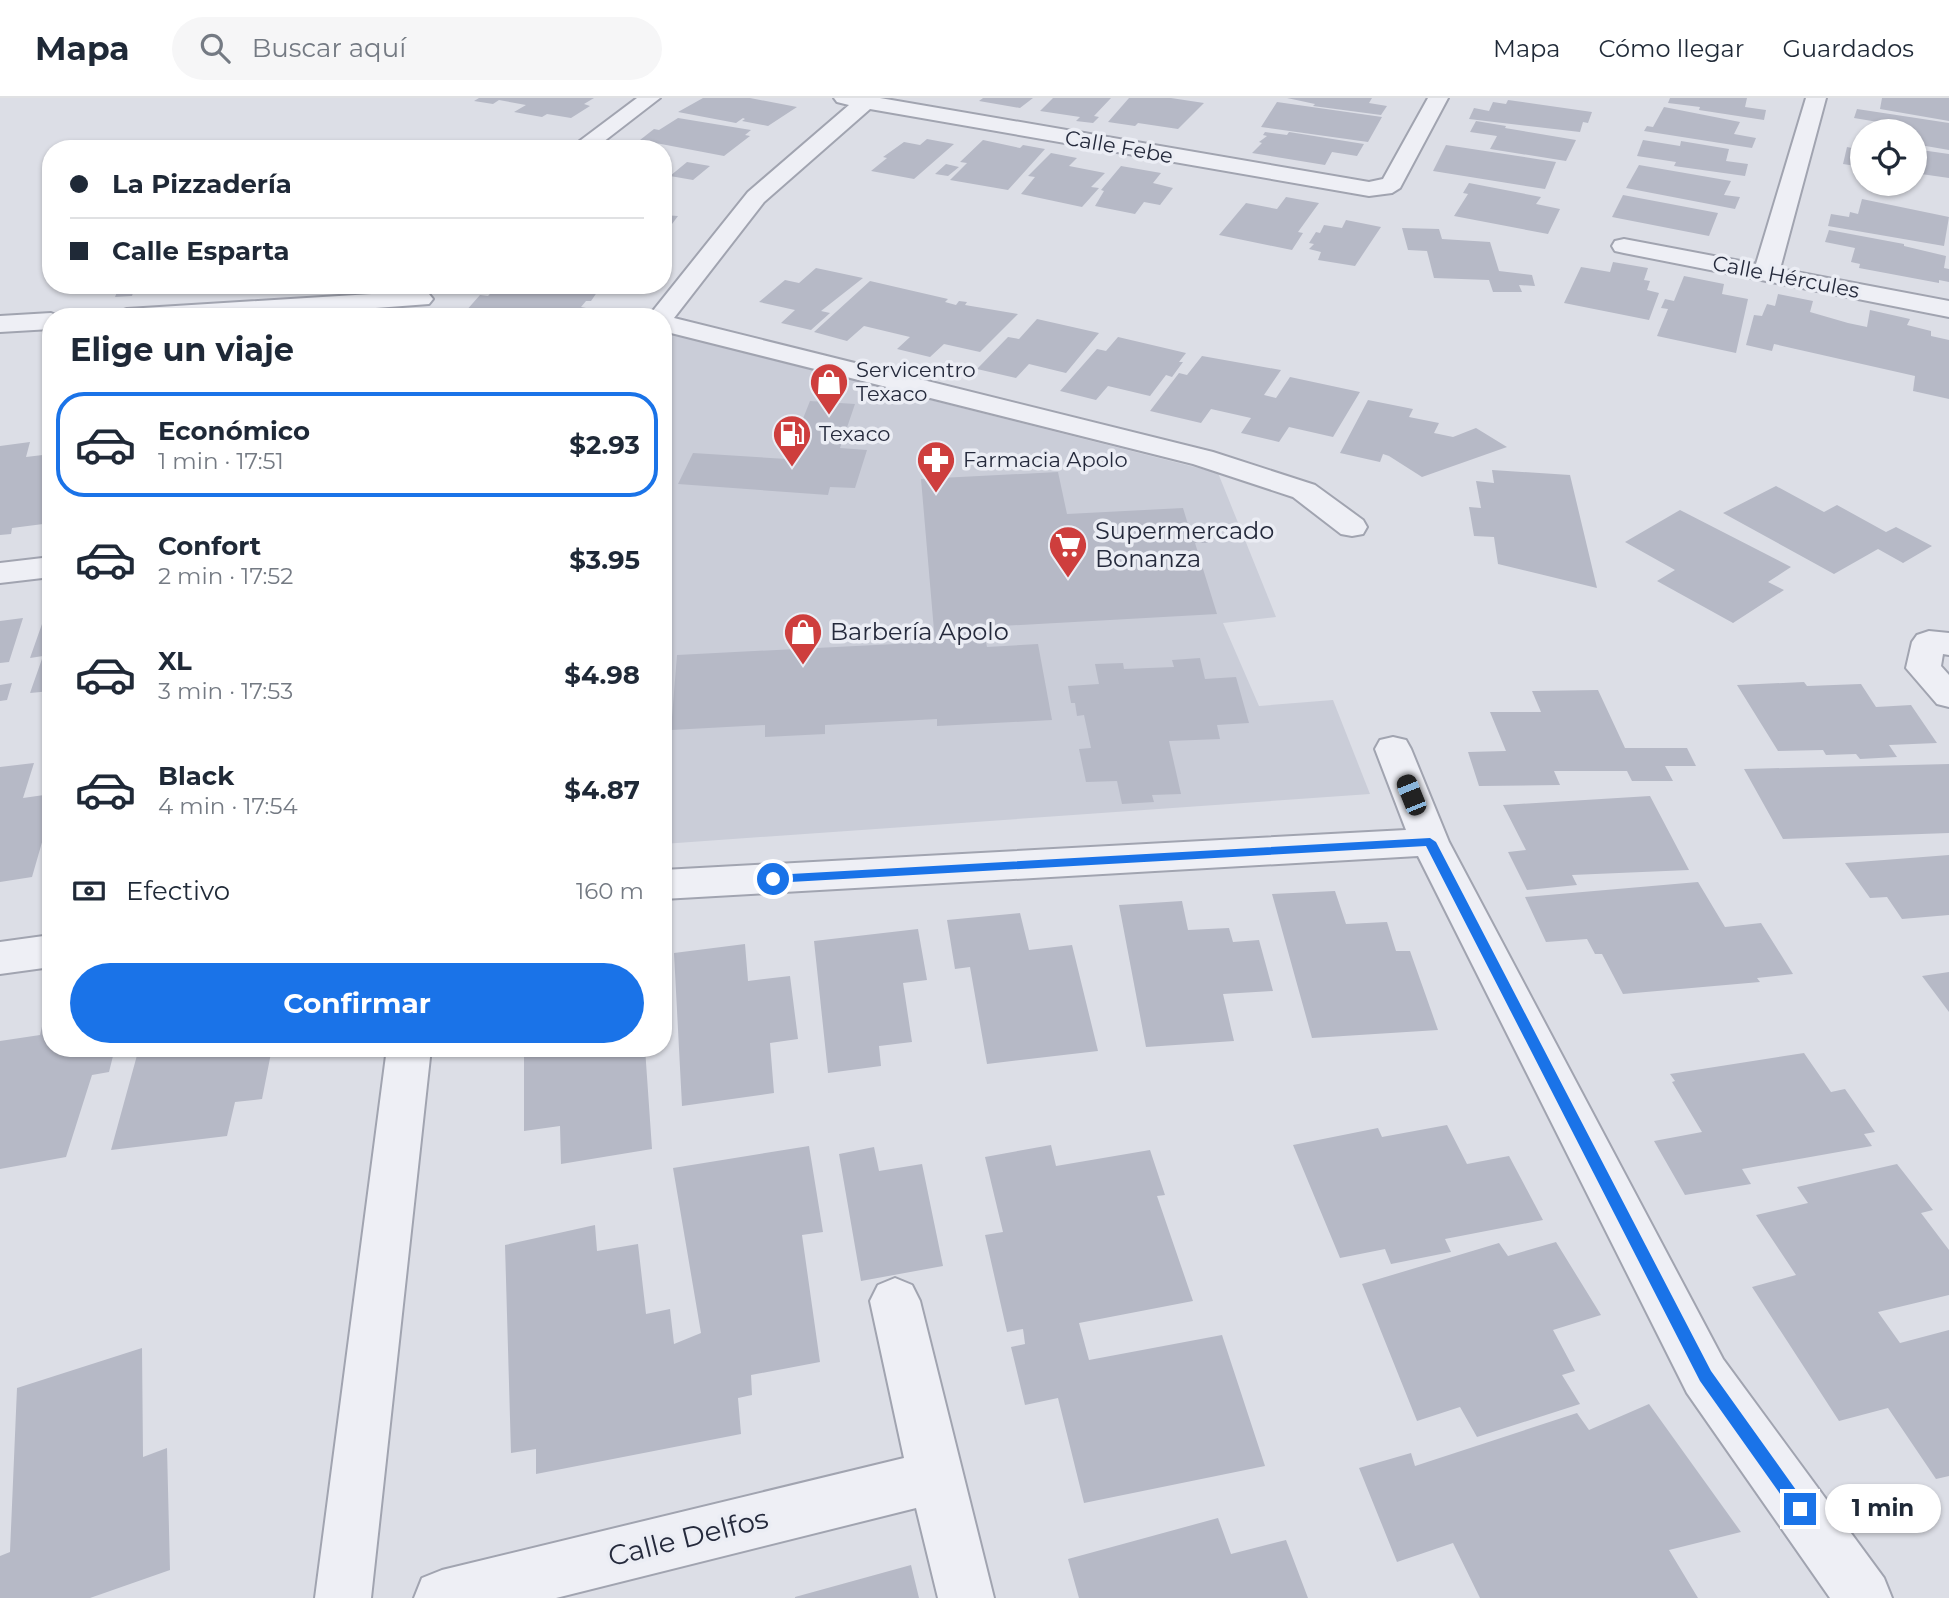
<!DOCTYPE html>
<html lang="es">
<head>
<meta charset="utf-8">
<style>
	body { margin:0; font-family:Montserrat,sans-serif; background:#f6f6f7; color:#1f2937; height:100vh; display:flex; flex-direction:column; font-size:26px; white-space:nowrap }
	* { box-sizing:border-box; margin:0 }
	p { font-size:23px; color:#747a83 }
	.icon { flex:none; width:38px; height:38px; fill:none; stroke:currentColor; stroke-width:2; stroke-linecap:round; stroke-linejoin:round }
	.map { position:relative; flex:1; overflow:hidden }
	.panel { position:absolute; left:42px; top:210px; width:630px; height:749px; display:flex; flex-direction:column; background:#fff; border-radius:28px; box-shadow:0 2px 5px #0004 }
	.panel>* { flex:none }
	.guide { position:absolute; left:42px; top:42px; width:630px; height:154px; border-radius:28px; box-shadow:0 2px 5px #0004; display:grid; align-content:center; height:154px; padding:0 28px; background:#fff }
	.tools { position:absolute; left:1850px; top:21px; display:grid; gap:14px }
	.tools a { display:grid; place-items:center; width:77px; height:77px; border-radius:50%; background:#fff; box-shadow:0 2px 5px #0004; font-size:35px }
	.end { position:absolute; width:32px; height:32px; margin:-16px; border:9px solid #1a73e8; background:#fff; box-shadow:0 0 0 4px #fff }
	.from { border-radius:50% }
	.bubble { position:absolute; height:49px; border-radius:24px; background:#fff; box-shadow:0 2px 5px #0004; font-size:23px; font-weight:700; line-height:49px; text-align:center }
	.car { position:absolute; width:21px; height:42px; margin:-21px -10px; border-radius:9px; box-shadow:0 0 5px 2px #0007; background:linear-gradient(#222 24%,#8ab4d8 0 40%,#222 0 76%,#8ab4d8 0 86%,#222 0) }
	.guide b { display:flex; align-items:center; gap:24px; height:66px; font-size:26px }
	.guide b+b { border-top:2px solid #e0e1e3 }
	.guide i { width:18px; height:18px; background:#1f2937 }
	ul { padding:0; list-style:none }
	li { display:flex; align-items:center; gap:21px; height:105px; margin:0 14px 10px; padding:0 14px; border:4px solid transparent; border-radius:28px }
	li div { flex:1 }
	li b { display:block; font-size:26px }
	li em { font-style:normal; font-weight:700 }
	li.selected { border-color:#1a73e8 }
	li>.icon { width:63px; height:63px; stroke-width:1.5 }
	h2 { padding:0 28px; font-size:32px; line-height:84px }
	.pay { display:flex; align-items:center; gap:18px; height:77px; padding:0 28px; font-size:26px }
	.pay p { margin-inline-start:auto }
	.action { display:flex; gap:14px; margin-top:auto; padding:14px 28px }
	.action a { flex:1; height:80px; border-radius:42px; background:#1a73e8; color:#fff; font-size:28px; font-weight:700; line-height:80px; text-align:center }
	header { display:flex; align-items:center; gap:42px; box-sizing:border-box; height:98px; padding:0 35px; background:#fff; border-bottom:2px solid #e0e1e3 }
	header strong { font-size:33px }
	nav { display:flex; gap:38px; margin-inline-start:auto; font-size:24px }
	.search { width:490px; height:63px; background:#f6f6f7; display:flex; align-items:center; gap:18px; box-sizing:border-box; padding:0 24px; border-radius:38px; color:#747a83; font-size:26px }
	.map>svg:first-child { display:block }
	.built { fill:#cacdd8 }
	.building { fill:#b6b9c6 }
	.lines { fill:none; stroke-linecap:round; stroke-linejoin:round }
	.minor-casing { stroke:#a1a4b0; stroke-width:4 }
	.minor { fill:#eeeff5; fill-rule:evenodd }
	.route { fill:#1a73e8 }
	.labels { text-anchor:middle; stroke-width:7; stroke-linejoin:round; paint-order:stroke }
	.far-street-label { font-size:21px; fill:#252a3c; stroke:#ebedf4 }
	.far-poi-label { font-size:21px; fill:#252a3c; stroke:#ebedf4; text-anchor:start }
	.poi-label { font-size:24px; fill:#252a3c; stroke:#ebedf4; text-anchor:start }
	.near-street-label { font-size:28px; fill:#252a3c; stroke:#ebedf4 }
</style>
</head>
<body>
<header>
<strong>Mapa</strong>
<div class="search"><svg class="icon" aria-label="search" viewBox="0 0 24 24"><circle cx="10" cy="10" r="6"/><path d="M15 15l6 6"/></svg>Buscar aquí</div>
<nav><a>Mapa</a><a>Cómo llegar</a><a>Guardados</a></nav>
</header>
<div class="map">
<svg width="1949" height="1500" viewBox="0 0 1949 1500">
	<rect width="100%" height="100%" fill="#dcdee6"/>
	<path class="built" d="M670,236L1218,375L1276,519L1223,525L1259,608L1333,602L1370,696L663,746V251Z"/>
	<path class="building" d="M479,0H594L584,6L590,8L571,20L547,16L542,19L514,14L526,7L499,2L493,6L474,3Z
		M703,0H750L797,9L768,28L742,23L745,21L743,20L736,25L678,14Z
		M983,0H1033L1020,10L979,3Z
		M1053,0H1111L1094,18L1099,19L1093,25L1076,23L1080,19L1040,13Z
		M1129,0H1171L1204,5L1178,31L1138,25L1135,28L1108,24Z
		M1287,0H1372L1369,5L1387,8L1381,17L1313,8L1315,6Z
		M1670,0H1747L1745,9L1766,12L1764,22L1699,12L1700,9L1668,5Z
		M1882,0H1949V23L1880,11Z
		M1508,2L1592,14L1588,25L1583,24L1580,34L1469,21L1474,10L1489,13L1493,4L1506,6Z
		M1277,4L1382,19L1368,44L1261,29Z
		M1664,9L1740,24L1734,36L1756,40L1752,50L1644,33L1647,28L1653,29Z
		M1857,11L1949,25V52L1914,46V33H1875L1878,24L1854,20Z
		M678,20L751,32L745,37L750,38L724,58L640,42L654,31L659,32Z
		M1476,23L1506,28L1505,30L1576,42L1566,63L1490,51L1497,38L1470,34Z
		M1265,34L1287,37L1289,34L1364,46L1357,58L1332,54L1325,67L1252,55L1262,45L1259,44L1267,38L1263,37Z
		M927,41L954,46L914,81L871,73L887,60L883,59L904,44L920,47Z
		M983,42L1020,50L1023,47L1045,51L1008,92L950,82L967,65L960,64Z
		M1643,42L1680,48L1681,43L1729,51L1726,63L1748,66L1745,78L1674,68L1676,64L1637,58Z
		M1446,47L1556,64L1545,91L1433,73Z
		M1847,49L1862,52V69L1843,66Z
		M1914,51L1949,56V80L1914,75Z
		M1051,55L1077,60L1069,68L1105,75L1091,89L1099,90L1082,109L1021,96L1035,79L1028,78Z
		M687,64L710,68L693,82L670,78Z
		M946,66L959,69L948,78L935,76Z
		M1639,67L1731,83L1724,97L1740,99L1735,111L1626,90Z
		M1121,68L1161,75L1153,85L1173,90L1160,107L1144,104L1135,116L1095,108L1104,93L1101,92Z
		M1469,85L1541,99L1536,106L1560,111L1548,136L1454,118L1468,96L1463,95Z
		M1623,97L1718,115L1709,138L1612,119Z
		M1286,99L1319,105L1298,134L1303,135L1292,152L1219,137L1246,105L1277,111Z
		M1862,101L1949,119L1944,148L1828,128L1831,116L1849,119L1850,114L1858,116Z
		M663,117L678,118L663,138Z
		M1346,122L1381,129L1355,168L1318,162L1321,154L1309,151L1314,146L1309,145L1316,134L1320,135L1324,127L1342,130Z
		M1402,130L1439,131L1442,141L1490,144L1499,173L1532,177L1535,188L1519,187L1522,194H1493L1489,182L1434,180L1427,153L1408,152Z
		M1829,132L1904,146V148L1946,158L1944,170L1949,171V184L1939,182V185L1859,170L1860,166L1851,164L1855,150L1825,144Z
		M1613,164L1648,170L1644,182L1650,183L1647,192L1659,195L1649,222L1564,205L1581,169L1610,174Z
		M816,170L863,180L821,213L830,215L811,232L781,225L795,212L759,204L785,182L799,185Z
		M1684,178L1724,186L1722,196L1748,201L1736,255L1657,238L1668,211L1661,210L1665,201L1674,203Z
		M870,183L948,201L945,204L956,207L959,203L967,204L965,207L1018,216L980,254L944,246L930,259L897,251L910,239L864,228L847,243L814,234Z
		M498,187H570L600,190L591,203H586L581,209L586,210L579,219H512L465,214L480,197L488,198Z
		M135,188L132,198L115,199L119,189Z
		M1778,196L1813,203L1810,214L1848,225L1867,229L1870,212L1910,221L1907,227L1931,233V238L1949,242V301L1913,293L1915,278L1774,246L1772,253L1746,247L1754,217L1762,218L1767,206L1775,208Z
		M1037,221L1099,235L1066,275L1029,266L1016,280L977,271L1008,239L1019,241Z
		M1118,239L1186,255L1179,264H1183L1172,279L1166,277L1150,298L1108,288L1096,302L1060,293L1097,251L1106,253Z
		M1202,258L1281,272L1264,297L1276,300L1290,279L1360,294L1333,339L1289,329L1279,344L1241,335L1251,320L1211,311L1201,325L1150,313L1179,275L1187,277Z
		M1368,302L1413,311L1409,319L1439,325L1434,335L1453,339L1476,330L1507,349L1422,379L1389,358L1383,356L1380,364L1340,355Z
		M810,303L855,306L840,350L867,352L855,390L830,389L828,397L678,386L693,355L787,361Z
		M30,344L26,359L51,356V425L12,430L11,436L0,437V348Z
		M1492,372L1570,377L1597,490L1498,466L1494,439L1474,438L1469,409L1481,410L1476,383L1494,385Z
		M1058,374L1067,416L1183,410L1190,433L1204,432L1208,445H1195L1217,516L983,529L987,549L1038,546L1052,622L937,628V621L825,627V636L765,639V627L671,632L677,557L935,544L921,381Z
		M1776,388L1824,414L1837,407L1886,434L1896,429L1932,448L1903,465L1878,451L1834,476L1723,415Z
		M1680,412L1791,469L1768,484L1784,492L1733,525L1657,483L1675,472L1625,444Z
		M23,520L9,564L0,565V523Z
		M51,525V593L30,595L43,558L30,560L42,526Z
		M1200,560L1205,581L1236,579L1249,625L1217,627L1220,641L1169,643L1181,696L1152,697L1154,704L1122,706L1117,683L1086,684L1079,651L1091,650L1084,617L1077,618L1075,605H1071L1068,588L1099,586L1095,566L1123,565L1124,571L1174,569L1172,562Z
		M1804,584L1807,588L1861,586L1876,609L1911,607L1937,645L1889,647L1897,659L1860,661L1856,656L1826,657L1823,652L1778,653L1737,587Z
		M12,585L7,602L0,603V587Z
		M1598,592L1625,650H1687L1696,668H1665L1673,683H1632L1627,673H1554L1560,687L1479,688L1468,654L1506,653L1490,614H1541L1532,593Z
		M34,665L23,700L51,696V713L32,779L0,784V669Z
		M1949,666V735L1783,741L1744,671Z
		M1650,698L1689,772L1572,777L1577,787L1527,792L1508,754L1526,752L1503,707Z
		M1949,757V817L1902,821L1887,799L1870,800L1845,765Z
		M1698,784L1725,829L1761,825L1793,876L1757,880L1760,884L1623,896L1602,856H1595L1587,841L1546,844L1525,799Z
		M1335,793L1346,826L1387,824L1396,853H1410L1438,932L1312,940L1272,796Z
		M1182,803L1188,832L1229,830L1233,844L1259,842L1273,893L1223,896L1234,943L1146,949L1119,807Z
		M1020,815L1029,852L1072,847L1098,953L987,966L970,869L955,871L947,822Z
		M918,831L927,882L903,885L912,944L879,948L881,968L828,975L814,843Z
		M745,846L748,883L790,878L798,941L770,945L774,995L682,1008L674,855Z
		M1949,874V914L1922,878Z
		M48,903H51V950H115L109,974L92,977L66,1059L0,1071V943L40,937Z
		M139,950H272L262,1001L235,1004L227,1038L111,1052Z
		M524,950H645L652,1051L561,1066L560,1028L524,1033Z
		M1804,955L1831,994L1845,991L1875,1034L1864,1036L1872,1048L1742,1071L1751,1086L1685,1097L1654,1043L1702,1034L1672,984L1675,983L1670,976Z
		M1447,1027L1467,1066L1509,1058L1543,1122L1445,1141L1451,1154L1391,1166L1385,1151L1340,1160L1293,1047L1378,1030L1382,1039Z
		M1051,1047L1056,1068L1150,1052L1165,1097L1157,1098L1193,1203L1079,1225L1089,1262L1222,1237L1265,1368L1084,1405L1058,1300L1025,1307L1011,1249L1025,1246L1024,1238L1023,1231L1007,1234L985,1137L1003,1134L985,1059Z
		M809,1048L823,1134L802,1137L820,1264L751,1277L752,1297L738,1300L741,1336L536,1376V1351L511,1355L505,1147L595,1127L597,1153L638,1146L646,1216L670,1211L674,1246L701,1235L673,1070Z
		M874,1049L879,1073L922,1066L943,1168L861,1183L839,1056Z
		M1897,1066L1933,1112L1921,1115L1949,1152V1197L1878,1214L1900,1245L1949,1232V1378L1936,1381L1888,1310L1839,1323L1752,1189L1796,1177L1756,1117L1808,1105L1797,1089Z
		M1556,1144L1601,1217L1553,1232L1575,1273L1562,1277L1580,1306L1477,1339L1460,1309L1417,1323L1362,1186L1499,1145L1508,1158Z
		M142,1250L143,1359L167,1350L170,1472L90,1500H0V1458L10,1454L17,1290Z
		M1649,1306L1741,1434L1669,1452L1698,1500H1480L1453,1445L1397,1464L1359,1370L1411,1355L1415,1368L1577,1315L1589,1332Z
		M1218,1420L1231,1456L1286,1442L1308,1500H1079L1068,1461Z
		M911,1467L919,1500H795V1499Z"/>
	<g class="lines">
		<g class="minor-casing">
			<path id="minor" d="M637,0H660L594,51H569Z
				M834,0H880L1369,84L1383,81L1428,0H1448L1400,90L1392,95L1369,98L870,11L764,104L674,220L1213,354L1315,387L1363,422L1367,429L1363,436L1352,438L1341,436L1293,399L1193,366L663,233V219H648L748,94L849,7L837,4Z
				M1806,0H1826L1780,171L1949,203V219L1624,155L1615,153L1612,148L1615,143L1624,141L1756,166Z
				M420,193L429,196L433,201L429,206L256,219H114L118,214L127,211Z
				M51,215L61,219H51V231L0,234V218Z
				M51,459V479L0,485V465Z
				M1929,533L1949,535V557L1943,556L1941,568L1949,577V609L1937,606L1906,570L1912,544L1917,537Z
				M1393,639L1406,642L1411,651L1449,744L1723,1261L1884,1480L1892,1500H1830L1687,1295L1418,758L663,801V772L1406,732L1375,651L1380,642Z
				M51,837V869L0,876V844Z
				M387,950H431L371,1500H315Z
				M895,1180L912,1187L920,1203L994,1500H938L916,1410L556,1500H414L422,1480L442,1472L904,1360L870,1203L878,1187Z"/>
		</g>
		<use href="#minor" class="minor"/>
	</g>
	<path class="route" d="M1430,740L1436,744L1711,1273L1806,1406L1808,1411L1806,1417L1800,1419L1795,1417L1700,1283L1426,748L773,785L767,781L773,777Z"/>
	<defs>
		<g id="shop-pin" transform="scale(2.0125)"><path d="M0 17L-7.5 6A9.5 9.5 0 1 1 7.5 6Z" fill="#ce3e3d" stroke="#ebedf4"/><path d="M-5-2.5h2.3a2.7 3.5 0 0 1 5.4 0H5L5.5 6h-11ZM-1.5-2.5h3a1.5 2.3 0 0 0-3 0Z" fill="#fff"/></g>
		<g id="fuel-pin" transform="scale(2.0125)"><path d="M0 17L-7.5 6A9.5 9.5 0 1 1 7.5 6Z" fill="#ce3e3d" stroke="#ebedf4"/><path d="M-5.5-6h7V0h2V4h1.3V-2.5L3-4.5l.8-.8L6-3V5H2.5V1h-1V6h-7ZM-4.2-4.7v3.2H.2V-4.7Z" fill="#fff"/></g>
		<g id="pharmacy-pin" transform="scale(2.0125)"><path d="M0 17L-7.5 6A9.5 9.5 0 1 1 7.5 6Z" fill="#ce3e3d" stroke="#ebedf4"/><path d="M-2-6h4v4h4v4h-4v4h-4v-4h-4v-4h4Z" fill="#fff"/></g>
		<g id="supermarket-pin" transform="scale(2.0125)"><path d="M0 17L-7.5 6A9.5 9.5 0 1 1 7.5 6Z" fill="#ce3e3d" stroke="#ebedf4"/><path d="M-6-5.5h2.5l.6 2H6L4.5 2H-2.5L-4.4-4H-6ZM-1.5 3.2a1.3 1.3 0 1 0 .1 0ZM3 3.2a1.3 1.3 0 1 0 .1 0Z" fill="#fff"/></g>
	</defs>
	<g fill-rule="evenodd">
		<use href="#shop-pin" x="829" y="284"/>
		<use href="#fuel-pin" x="792" y="336"/>
		<use href="#pharmacy-pin" x="936" y="362"/>
		<use href="#supermarket-pin" x="1068" y="447"/>
		<use href="#shop-pin" x="803" y="534"/>
	</g>
	<g class="labels">
		<g class="far-street-label">
			<text transform="translate(1119 49) rotate(10)" y="7">Calle Febe</text>
			<text transform="translate(1786 179) rotate(11)" y="7">Calle Hércules</text>
		</g>
		<g class="far-poi-label">
			<text x="856" y="279">Servicentro<tspan x="856" dy="24">Texaco</tspan></text>
			<text x="819" y="343">Texaco</text>
			<text x="963" y="369">Farmacia Apolo</text>
		</g>
		<g class="poi-label">
			<text x="1095" y="441">Supermercado<tspan x="1095" dy="28">Bonanza</tspan></text>
			<text x="830" y="542">Barbería Apolo</text>
		</g>
		<g class="near-street-label">
			<text transform="translate(688 1439) rotate(-14)" y="10">Calle Delfos</text>
		</g>
	</g>
</svg>
<div class="tools">
<a><svg class="icon" aria-label="locate" viewBox="0 0 24 24"><circle cx="12" cy="12" r="6"/><path d="M12 2v4M12 18v4M2 12h4M18 12h4"/></svg></a>
</div>
<i class="end from" style="left:773px;top:781px"></i>
<i class="end" style="left:1800px;top:1411px"></i>
<div class="bubble" style="left:1825px;top:1386px;width:116px">1 min</div>
<i class="car" style="left:1411px;top:697px;rotate:338deg"></i>
<div class="guide">
<b><i class="from"></i>La Pizzadería</b>
<b><i></i>Calle Esparta</b>
</div>
<section class="panel">
<h2>Elige un viaje</h2>
<ul>
<li class="selected"><svg class="icon" aria-label="car" viewBox="0 0 24 24"><path d="M5 17H2v-5l4-1 3-4h7l3 4 3 1v5h-3M9 17h6M6 11h13"/><circle cx="7" cy="17" r="2"/><circle cx="17" cy="17" r="2"/></svg><div><b>Económico</b><p>1 min · 17:51</p></div><em>$2.93</em></li>
<li><svg class="icon" aria-label="car" viewBox="0 0 24 24"><path d="M5 17H2v-5l4-1 3-4h7l3 4 3 1v5h-3M9 17h6M6 11h13"/><circle cx="7" cy="17" r="2"/><circle cx="17" cy="17" r="2"/></svg><div><b>Confort</b><p>2 min · 17:52</p></div><em>$3.95</em></li>
<li><svg class="icon" aria-label="car" viewBox="0 0 24 24"><path d="M5 17H2v-5l4-1 3-4h7l3 4 3 1v5h-3M9 17h6M6 11h13"/><circle cx="7" cy="17" r="2"/><circle cx="17" cy="17" r="2"/></svg><div><b>XL</b><p>3 min · 17:53</p></div><em>$4.98</em></li>
<li><svg class="icon" aria-label="car" viewBox="0 0 24 24"><path d="M5 17H2v-5l4-1 3-4h7l3 4 3 1v5h-3M9 17h6M6 11h13"/><circle cx="7" cy="17" r="2"/><circle cx="17" cy="17" r="2"/></svg><div><b>Black</b><p>4 min · 17:54</p></div><em>$4.87</em></li>
</ul>
<div class="pay"><svg class="icon" aria-label="cash" viewBox="0 0 24 24"><path d="M3 7h18v10H3z"/><circle cx="12" cy="12" r="2"/></svg>Efectivo<p>160 m</p></div>
<div class="action"><a>Confirmar</a></div>
</section>
</div>
</body>
</html>
